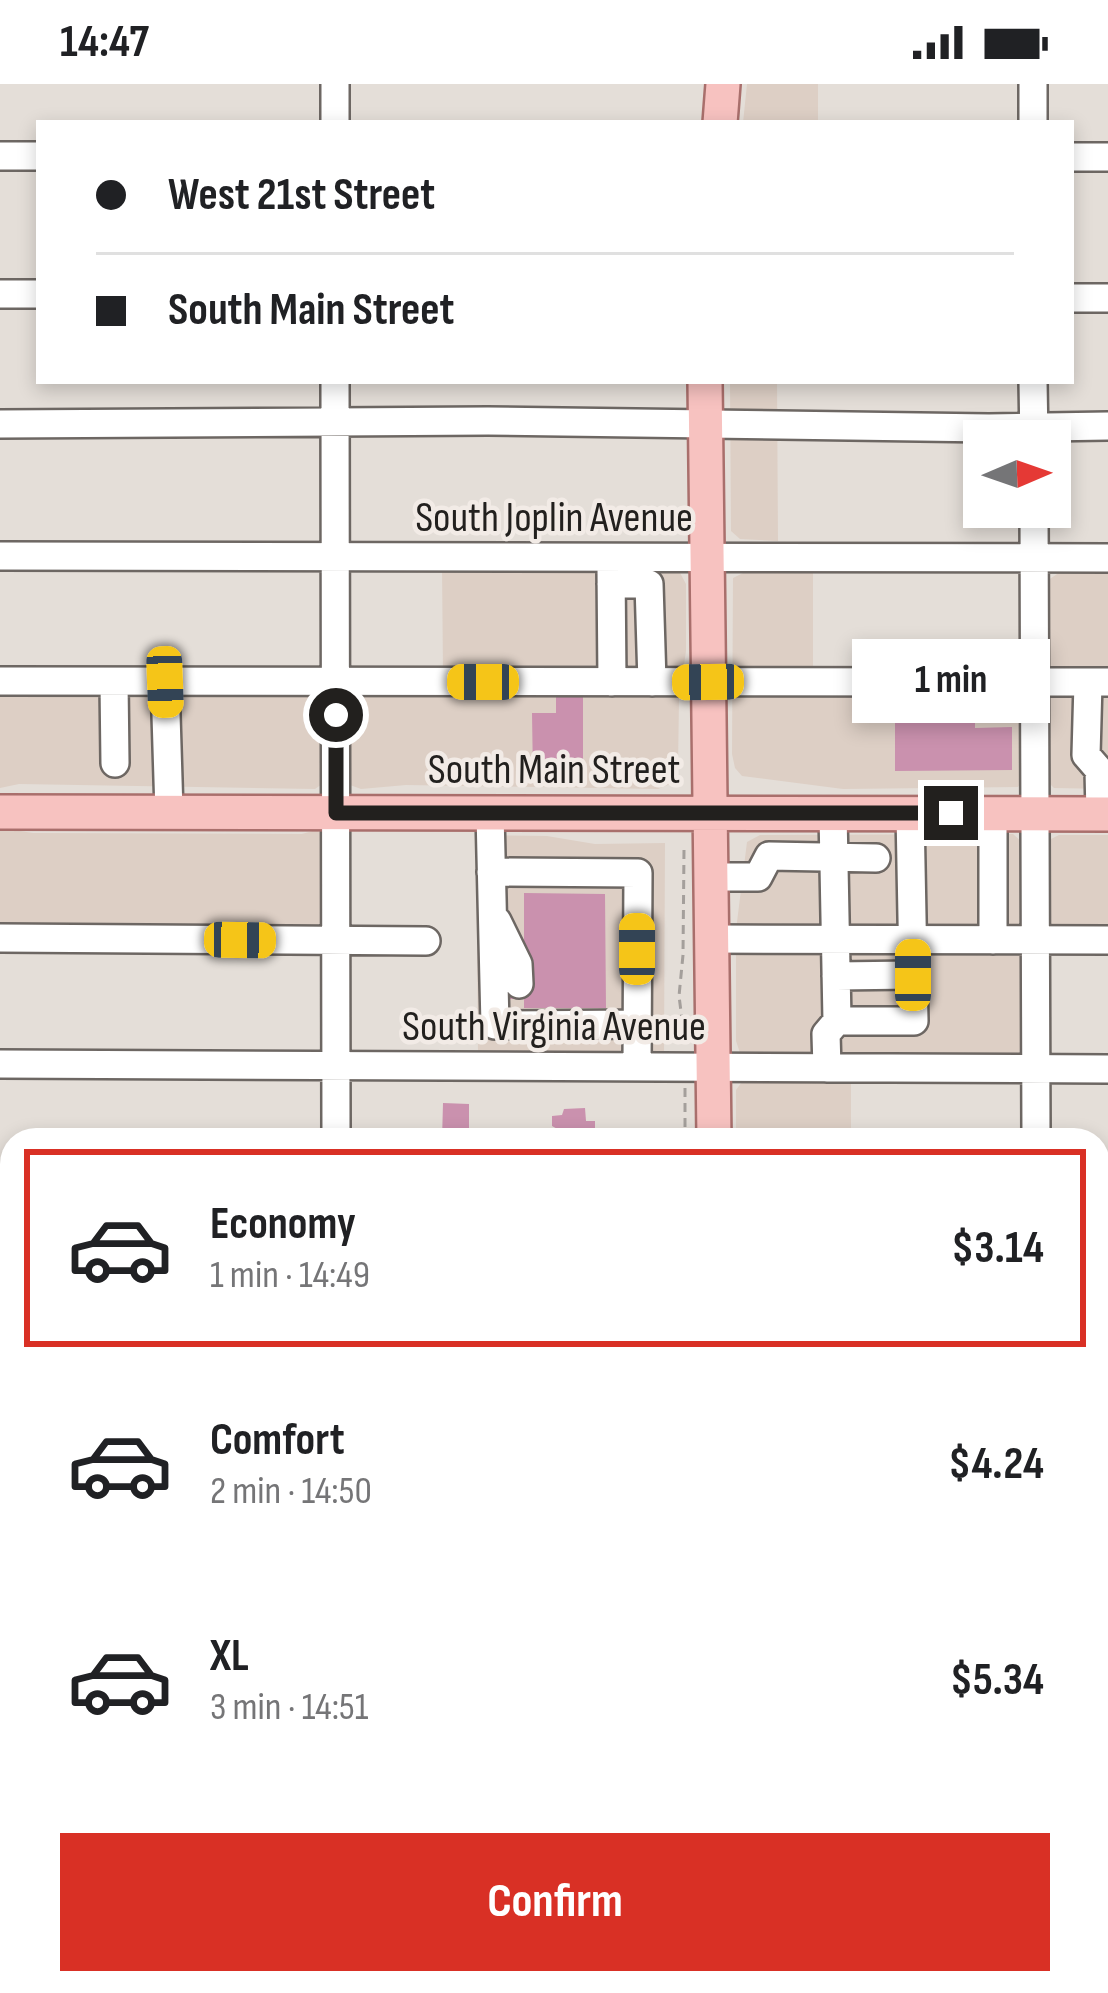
<!DOCTYPE html>
<html lang="en">
<head>
<meta charset="utf-8">
<style>
	body { margin:0; font-family:"Sofia Sans Condensed",sans-serif; background:#f6f6f6; color:#202124; height:100vh; display:flex; flex-direction:column; font-size:45px; white-space:nowrap }
	* { box-sizing:border-box; margin:0 }
	p { font-size:39px; color:#757577 }
	.icon { flex:none; width:66px; height:66px; fill:none; stroke:currentColor; stroke-width:2; stroke-linecap:round; stroke-linejoin:round }
	.map { position:relative; flex:1; overflow:hidden }
	.details { position:absolute; left:0px; top:1044px; width:1110px; height:867px; display:flex; flex-direction:column; background:#fff; border-radius:36px 36px 0 0; box-shadow:0 6px 18px #0003 }
	.details>* { flex:none }
	.hud { position:absolute; left:36px; top:36px; width:1038px; height:264px; border-radius:0px; box-shadow:0 6px 18px #0003; display:grid; align-content:center; height:264px; padding:0 60px; background:#fff }
	.needle { width:78px; rotate:88deg }
	.tools { position:absolute; left:963px; top:336px; display:grid; gap:24px }
	.tools a { display:grid; place-items:center; width:108px; height:108px; border-radius:0px; background:#fff; box-shadow:0 6px 18px #0003; font-size:60px }
	.end { position:absolute; width:54px; height:54px; margin:-27px; border:15px solid #22201e; background:#fff; box-shadow:0 0 0 6px #fff }
	.from { border-radius:50% }
	.bubble { position:absolute; height:84px; border-radius:0px; background:#fff; box-shadow:0 6px 18px #0003; font-size:39px; font-weight:700; line-height:84px; text-align:center }
	.car { position:absolute; width:36px; height:72px; margin:-36px -18px; border-radius:15px; box-shadow:0 0 9px 3px #0007; background:linear-gradient(#f5c518 24%,#345 0 40%,#f5c518 0 76%,#345 0 86%,#f5c518 0) }
	.hud b { display:flex; align-items:center; gap:42px; height:114px; font-size:45px }
	.hud b+b { border-top:3px solid #e0e0e0 }
	.hud i { width:30px; height:30px; background:#202124 }
	ul { padding:21px 0 0; list-style:none }
	li { display:flex; align-items:center; gap:36px; height:198px; margin:0 24px 18px; padding:0 36px; border:6px solid transparent; border-radius:0px }
	li div { flex:1 }
	li b { display:block; font-size:45px }
	li em { font-style:normal; font-weight:700 }
	li.on { border-color:#d93025 }
	li>.icon { width:108px; height:108px; stroke-width:1.5 }
	.primary-button { display:flex; gap:24px; margin-top:auto; padding:24px 60px }
	.primary-button a { flex:1; height:138px; border-radius:0px; background:#d93025; color:#fff; font-size:48px; font-weight:700; line-height:138px; text-align:center }
	.status { display:flex; justify-content:space-between; align-items:center; height:84px; padding:0 60px; background:#fff; direction:ltr }
	.status svg { height:33px; fill:currentColor }
	.map>svg:first-child { display:block }
	.built { fill:#ddcfc5 }
	.building { fill:#ca91ae }
	.lines { fill:none; stroke-linecap:round; stroke-linejoin:round }
	.minor-casing { stroke:#6d6763; stroke-width:32 }
	.major-casing { stroke:#a96f6c; stroke-width:38 }
	.path { stroke:#a49f9b; stroke-width:3; stroke-dasharray:9 6; stroke-linecap:butt }
	.minor { stroke:#fff; stroke-width:27 }
	.major { stroke:#f7c2c0; stroke-width:33 }
	.route { stroke:#22201e; stroke-width:15 }
	.labels { text-anchor:middle; stroke-width:9; stroke-linejoin:round; paint-order:stroke }
	.street-label { font-size:42px; fill:#22201e; stroke:#f2ebe6 }
</style>
</head>
<body>
<div class="status"><b>14:47</b><svg viewBox="0 0 49 12"><path d="M0 12V9h3v3zM5 12V6h3v6zM10 12V3h3v9zM15 12V0h3v12zM26 1h20v11H26zM47 4h2v5h-2z"/></svg></div>
<div class="map">
<svg width="1108" height="1909" viewBox="0 0 1108 1909">
	<rect width="100%" height="100%" fill="#e4ded8"/>
	<path class="built" d="M747,0H818V39H743Z
		M730,297H777L778,457L740,455L731,447Z
		M442,482L678,485L686,500V567L679,615L678,684L673,699L658,705L406,701L361,705L350,701L347,590H443Z
		M1108,487V705L1054,704L1048,698L1047,497L1060,488Z
		M813,488V593L1023,594V695L1018,703L843,705L742,692L735,684L732,670L733,494L743,489Z
		M0,593L327,594L325,698L315,705L19,700L0,704Z
		M0,744L33,749L302,750L316,746L325,751L327,861L0,860Z
		M1013,750L1023,759L1024,966L1021,969H740L736,957V846L747,758L760,751Z
		M476,751L547,752L595,760L665,759L664,973L478,970Z
		M1059,751H1108V861H1046L1047,757Z
		M851,994V1056H736V1006L744,995Z
		M0,1627H12V1736H0Z
		M0,1766H12V1899H704V1909H0Z"/>
	<path class="building" d="M975,600V644L1012,643V686L895,687V601Z
		M556,609H583V692H533L532,629H556Z
		M524,809L605,810L606,924H524V915H505L504,892H524Z
		M443,1019L469,1020V1056H442Z
		M585,1024L586,1037H595V1048L586,1049L581,1056H565L561,1047L552,1042V1032L562,1031L564,1025Z
		M0,1860H7V1909H0Z
		M57,1899H118V1909H57Z
		M170,1899H241V1909H170Z
		M387,1899H445V1909H387Z
		M294,1902H341V1909H295Z"/>
	<g class="lines">
		<g class="minor-casing">
			<path id="minor" d="M1033,0V39
				M335,39V0
				M0,72H39
				M1071,73H1108
				M0,210H39
				M1071,214H1108
				M335,297L336,1056
				M1033,297L1034,357
				M0,340L488,337L989,344L1108,342
				M1034,423L1036,1056
				M0,472L1108,474
				M611,484L612,598
				M611,500H649L652,598
				M0,597L1108,598
				M114,598L115,679
				M165,598L169,728
				M1088,599L1086,671L1099,686L1100,730
				M490,729L495,941L637,940
				M833,729L837,937
				M993,729V856
				M491,788L638,789L637,983
				M712,793H758L769,772L876,774
				M497,837L518,880L519,900
				M0,854L426,857
				M712,855L1108,856
				M836,892L913,891
				M0,980L1108,985
				M827,984L826,950L837,937H914L910,729
				M0,1108H12
				M1098,1110H1108
				M0,1237H12
				M1098,1239H1108
				M0,1364H12
				M1098,1367H1108
				M0,1492H12
				M1098,1498H1108
				M0,1620H12
				M1098,1624H1108
				M1098,1751H1108
				M0,1754H12
				M1098,1894H1108
				M1036,1909V1899"/>
		</g>
		<g class="major-casing">
			<path id="major" d="M720,39L723,0
				M705,297L714,1056
				M0,728L1108,730
				M726,1899V1909"/>
		</g>
		<path class="path" d="M684,766L683,871L679,912L685,958
			M685,1004V1056
			M131,1909V1899
			M246,1909V1899
			M683,1909V1899"/>
		<use href="#minor" class="minor"/>
		<use href="#major" class="major"/>
	</g>
	<g class="lines">
		<path class="route" d="M336,631V729H951"/>
	</g>
	<g class="labels">
		<g class="street-label">
			<text x="554" y="447">South Joplin Avenue</text>
			<text x="554" y="699">South Main Street</text>
			<text x="554" y="956">South Virginia Avenue</text>
		</g>
	</g>
</svg>
<div class="tools">
<a><svg class="needle" viewBox="-14 -14 28 28"><path d="M0-13l5 13h-10z" fill="#e53935"/><path d="M0 13l5-13h-10z" fill="#757577"/></svg></a>
</div>
<i class="end from" style="left:336px;top:631px"></i>
<i class="end" style="left:951px;top:729px"></i>
<div class="bubble" style="left:852px;top:555px;width:198px">1 min</div>
<i class="car" style="left:165px;top:598px;rotate:178deg"></i>
<i class="car" style="left:483px;top:598px;rotate:270deg"></i>
<i class="car" style="left:708px;top:598px;rotate:269deg"></i>
<i class="car" style="left:240px;top:856px;rotate:91deg"></i>
<i class="car" style="left:637px;top:865px;rotate:0deg"></i>
<i class="car" style="left:913px;top:891px;rotate:0deg"></i>
<div class="hud">
<b><i class="from"></i>West 21st Street</b>
<b><i></i>South Main Street</b>
</div>
<section class="details">
<ul>
<li class="on"><svg class="icon" aria-label="car" viewBox="0 0 24 24"><path d="M5 17H2v-5l4-1 3-4h7l3 4 3 1v5h-3M9 17h6M6 11h13"/><circle cx="7" cy="17" r="2"/><circle cx="17" cy="17" r="2"/></svg><div><b>Economy</b><p>1 min · 14:49</p></div><em>$3.14</em></li>
<li><svg class="icon" aria-label="car" viewBox="0 0 24 24"><path d="M5 17H2v-5l4-1 3-4h7l3 4 3 1v5h-3M9 17h6M6 11h13"/><circle cx="7" cy="17" r="2"/><circle cx="17" cy="17" r="2"/></svg><div><b>Comfort</b><p>2 min · 14:50</p></div><em>$4.24</em></li>
<li><svg class="icon" aria-label="car" viewBox="0 0 24 24"><path d="M5 17H2v-5l4-1 3-4h7l3 4 3 1v5h-3M9 17h6M6 11h13"/><circle cx="7" cy="17" r="2"/><circle cx="17" cy="17" r="2"/></svg><div><b>XL</b><p>3 min · 14:51</p></div><em>$5.34</em></li>
</ul>
<div class="primary-button"><a>Confirm</a></div>
</section>
</div>
</body>
</html>
